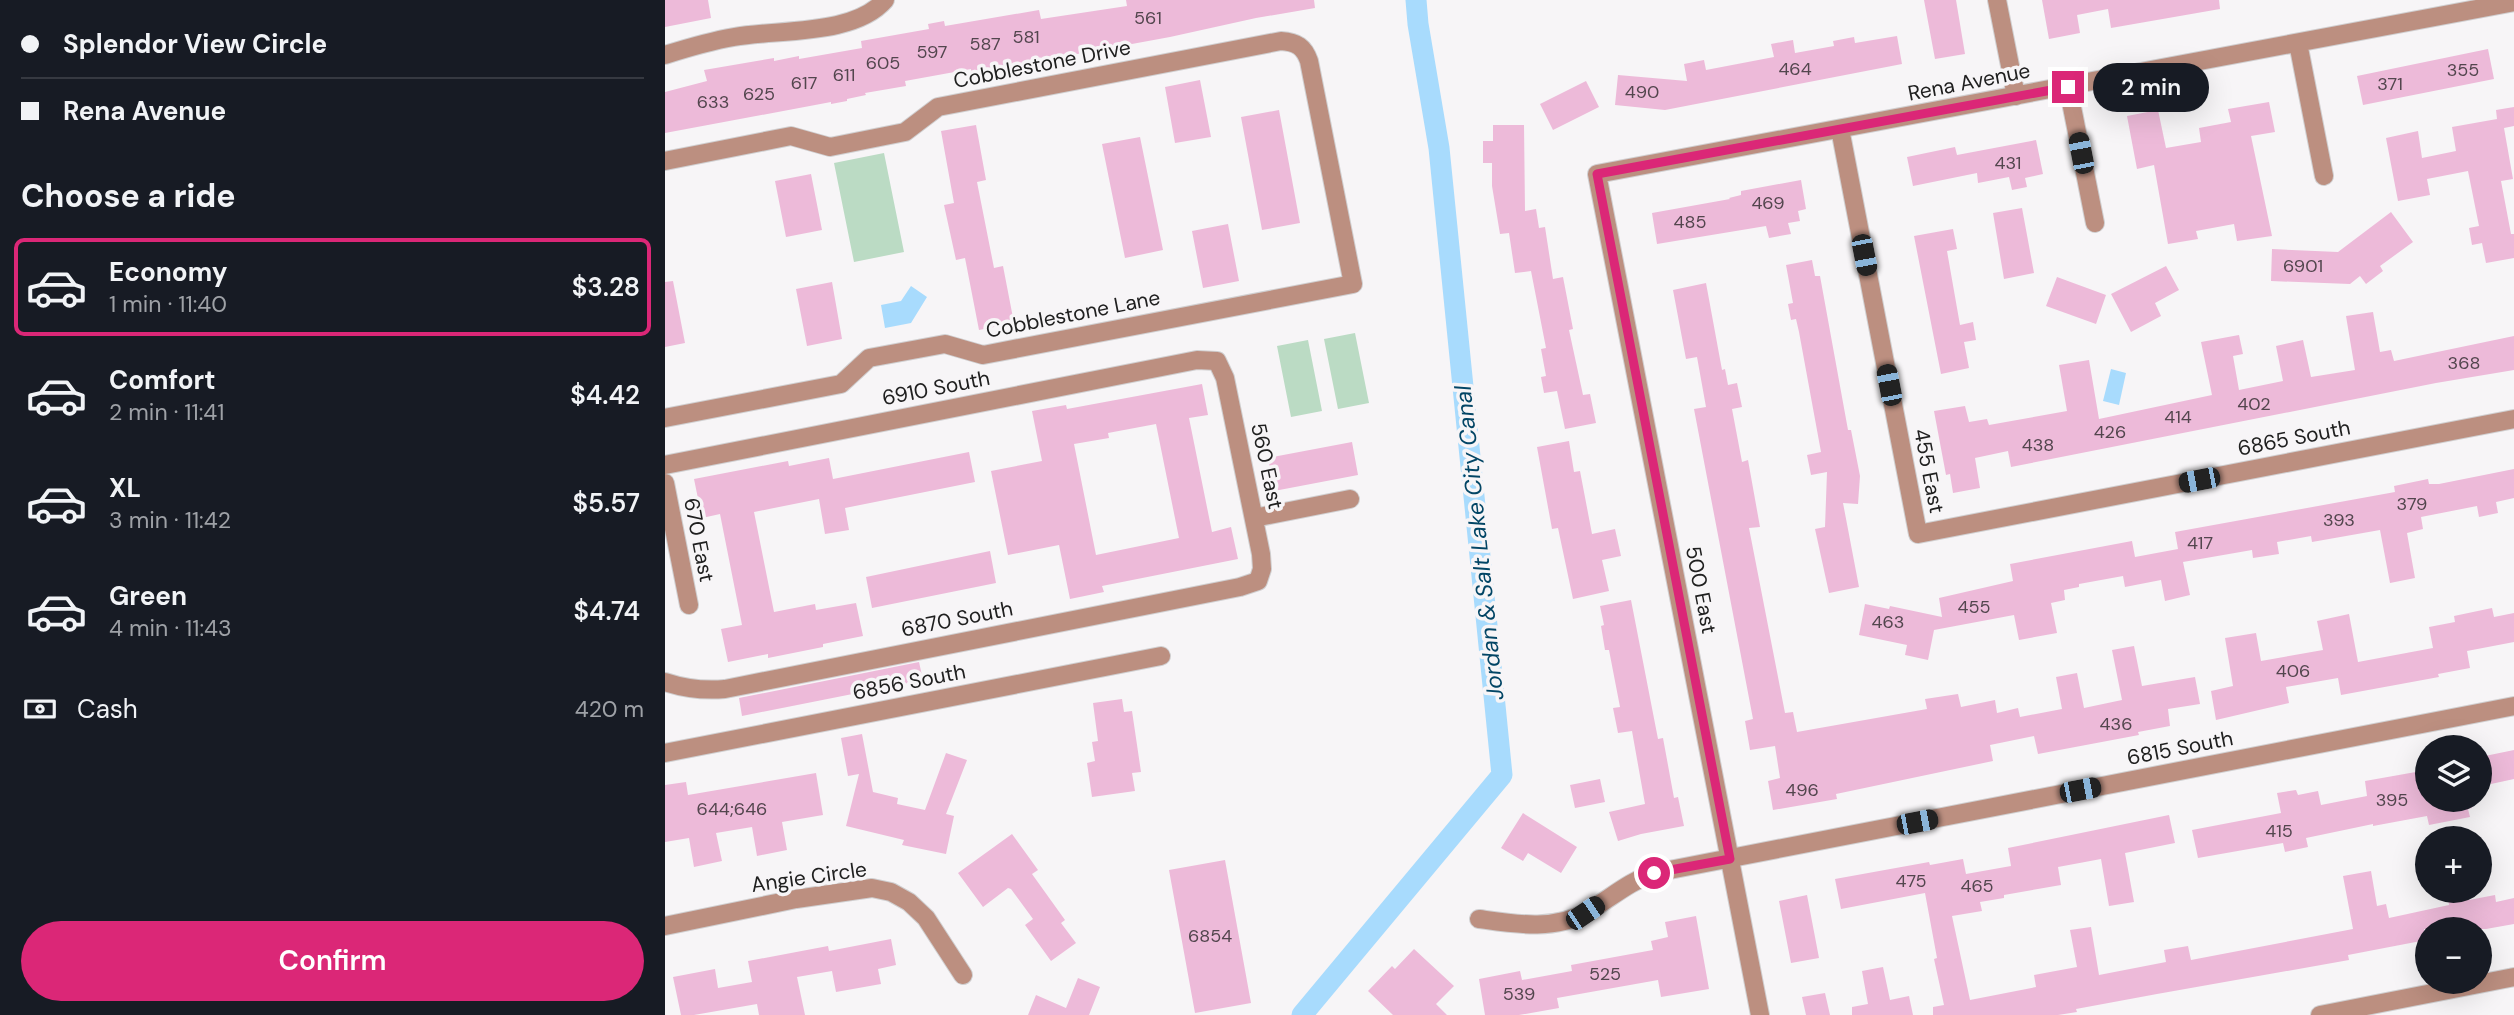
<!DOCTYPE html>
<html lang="en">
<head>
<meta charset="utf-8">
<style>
	body { margin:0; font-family:"DM Sans",sans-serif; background:#242831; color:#f1f3f6; height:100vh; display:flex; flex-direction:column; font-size:26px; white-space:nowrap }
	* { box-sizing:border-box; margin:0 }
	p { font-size:23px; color:#9ea1a6 }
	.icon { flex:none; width:38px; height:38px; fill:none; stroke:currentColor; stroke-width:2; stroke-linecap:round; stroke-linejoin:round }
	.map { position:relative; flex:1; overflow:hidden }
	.drawer { display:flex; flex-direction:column; background:#171b24; width:665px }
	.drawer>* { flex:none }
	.banner { display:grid; align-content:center; height:154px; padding:0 21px; background:#171b24 }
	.buttons { position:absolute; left:1750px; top:735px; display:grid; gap:14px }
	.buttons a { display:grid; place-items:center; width:77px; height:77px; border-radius:50%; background:#171b24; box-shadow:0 7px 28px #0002; font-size:35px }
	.end { position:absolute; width:32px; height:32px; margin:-16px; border:9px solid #db2777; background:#fff; box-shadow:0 0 0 4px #fff }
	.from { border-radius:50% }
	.bubble { position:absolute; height:49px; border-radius:24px; background:#171b24; box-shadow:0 7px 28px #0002; font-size:23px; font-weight:600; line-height:49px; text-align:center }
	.car { position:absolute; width:21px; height:42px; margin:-21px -10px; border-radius:9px; box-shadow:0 0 5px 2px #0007; background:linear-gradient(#222 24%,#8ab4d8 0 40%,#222 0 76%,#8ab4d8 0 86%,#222 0) }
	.banner b { display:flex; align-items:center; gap:24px; height:66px; font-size:26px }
	.banner b+b { border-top:2px solid #363941 }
	.banner i { width:18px; height:18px; background:#f1f3f6 }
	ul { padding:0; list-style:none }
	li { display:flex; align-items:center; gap:21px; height:98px; margin:0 14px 10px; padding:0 7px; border:4px solid transparent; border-radius:10px }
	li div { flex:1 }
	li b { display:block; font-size:26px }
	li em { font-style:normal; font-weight:600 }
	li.current { border-color:#db2777 }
	li>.icon { width:63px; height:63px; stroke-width:1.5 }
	h2 { padding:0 21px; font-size:32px; line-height:84px }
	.pay { display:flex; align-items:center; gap:18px; height:77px; padding:0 21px; font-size:26px }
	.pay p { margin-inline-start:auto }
	.action { display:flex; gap:14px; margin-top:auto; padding:14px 21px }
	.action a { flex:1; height:80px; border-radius:42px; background:#db2777; color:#fff; font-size:28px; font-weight:600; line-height:80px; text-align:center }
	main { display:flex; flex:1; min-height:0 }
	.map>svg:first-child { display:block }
	.green { fill:#bbdbc4 }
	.water { fill:#a8dbfd }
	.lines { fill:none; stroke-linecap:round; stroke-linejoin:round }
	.canal { stroke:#a8dbfd; stroke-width:21 }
	.building { fill:#edbad9; fill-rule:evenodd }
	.minor-casing { stroke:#d0cfd0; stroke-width:20 }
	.minor { stroke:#bc8f80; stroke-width:18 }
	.route { stroke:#db2777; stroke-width:9 }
	.labels { text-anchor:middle; stroke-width:7; stroke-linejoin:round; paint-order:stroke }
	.number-label { font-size:18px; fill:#53464e }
	.street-label { font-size:21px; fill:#202020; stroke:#f7f5f7 }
	.water-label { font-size:23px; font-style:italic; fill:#024565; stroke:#f7f5f7 }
</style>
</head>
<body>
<main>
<section class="drawer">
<div class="banner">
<b><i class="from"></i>Splendor View Circle</b>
<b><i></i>Rena Avenue</b>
</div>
<h2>Choose a ride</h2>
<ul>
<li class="current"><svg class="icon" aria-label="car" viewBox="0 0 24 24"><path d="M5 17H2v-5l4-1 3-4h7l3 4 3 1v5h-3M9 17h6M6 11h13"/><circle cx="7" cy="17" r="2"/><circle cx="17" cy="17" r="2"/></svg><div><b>Economy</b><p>1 min · 11:40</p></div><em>$3.28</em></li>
<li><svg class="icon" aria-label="car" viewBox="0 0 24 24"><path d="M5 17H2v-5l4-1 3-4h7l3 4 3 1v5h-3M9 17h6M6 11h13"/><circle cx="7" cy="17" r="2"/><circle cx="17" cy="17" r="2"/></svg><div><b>Comfort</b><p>2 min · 11:41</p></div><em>$4.42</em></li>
<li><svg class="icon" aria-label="car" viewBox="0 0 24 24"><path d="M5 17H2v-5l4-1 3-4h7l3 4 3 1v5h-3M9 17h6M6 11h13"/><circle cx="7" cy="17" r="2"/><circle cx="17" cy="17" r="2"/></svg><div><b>XL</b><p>3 min · 11:42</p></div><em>$5.57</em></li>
<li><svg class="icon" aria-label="car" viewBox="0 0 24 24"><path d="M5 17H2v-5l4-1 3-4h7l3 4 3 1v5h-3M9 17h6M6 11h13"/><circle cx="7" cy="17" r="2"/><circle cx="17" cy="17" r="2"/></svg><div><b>Green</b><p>4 min · 11:43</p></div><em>$4.74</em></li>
</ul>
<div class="pay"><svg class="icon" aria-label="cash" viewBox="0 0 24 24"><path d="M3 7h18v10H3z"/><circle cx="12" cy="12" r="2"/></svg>Cash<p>420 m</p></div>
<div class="action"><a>Confirm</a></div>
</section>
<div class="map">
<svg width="1849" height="1015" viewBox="0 0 1849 1015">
	<rect width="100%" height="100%" fill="#f7f5f7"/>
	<path class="green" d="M219,153L239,252L189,262L169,163Z
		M690,333L704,403L673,409L659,339Z
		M643,340L657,411L626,417L612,346Z"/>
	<path class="water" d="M246,286L262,297L246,323L220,328L216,305L236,301Z
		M1446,369L1461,373L1454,405L1438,401Z"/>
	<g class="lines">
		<path class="canal" d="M637,1015L837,775L774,148L753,24L751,0"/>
	</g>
	<path class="building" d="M0,0H43L46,18L0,27Z
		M461,0H649L650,8L591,18L505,37L342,67L306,73V69L240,81L241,86L200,93L201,95L182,99V101L166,104V102L0,133V92L42,81L39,70L109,58V61L134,56V59L197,48L196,41L264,29L263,24L279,21L280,26L374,10L376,19L462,6Z
		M1259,0H1291L1300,54L1270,59Z
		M1377,0H1554L1555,9L1446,28L1443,9L1412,15L1415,33L1384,39Z
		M1232,36L1237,64L1000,110L950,105L953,75L1022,81L1019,64L1039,60L1041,70L1109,57L1106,44L1128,40L1130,53L1169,46L1168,41L1189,37L1190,43Z
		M1823,49L1829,79L1698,105L1692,76Z
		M535,80L546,137L510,143L500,87Z
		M921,81L934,107L888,130L875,104Z
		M1604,102L1610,132L1586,136L1607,236L1572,241L1569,224L1531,231L1533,239L1503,244L1489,165L1472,169L1462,116L1493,110L1501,148L1536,142L1534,128L1566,122L1563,109Z
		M1849,107V126L1839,128L1848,179L1836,181L1846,234H1849V258L1821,263L1817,243L1807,245L1804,228L1814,226L1803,171L1762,179L1765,195L1733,201L1721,138L1753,131L1757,158L1791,151L1787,127L1832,119L1831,110Z
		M614,110L635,223L597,230L576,117Z
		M311,125L321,180L312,182L329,268L338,266L349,323L314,330L300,258L291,260L279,205L289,203L276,131Z
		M828,125H859L860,211L871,209L874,228L880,227L888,279L898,277L908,329L904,330L918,395L925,394L931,423L900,429L892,391L879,393L876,377L881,376L876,349L881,348L866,271L850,273L844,233L835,234L827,186V163H818V141H828Z
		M475,137L498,250L460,258L437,144Z
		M1371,140L1378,174L1360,178L1362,187L1347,190L1344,177L1313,183L1312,173L1248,186L1242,157L1290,147L1292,155Z
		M146,174L157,230L121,237L110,181Z
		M1136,180L1141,209L1133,211L1135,221L1123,223L1126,234L1104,238L1101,226L992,244L987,213L1065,199L1064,198L1076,195V191Z
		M1357,208L1369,273L1339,279L1328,213Z
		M1726,212L1748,242L1715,266L1718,271L1701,284L1695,276L1685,284L1606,281L1607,249L1673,252Z
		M563,224L574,281L538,288L527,231Z
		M1288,229L1292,249L1282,251L1295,325L1308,322L1311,340L1299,342L1304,368L1276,374L1249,236Z
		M1147,260L1150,276H1155L1183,430H1186L1195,476L1193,504L1178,503L1194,587L1164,593L1150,529L1160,527L1162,472L1146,475L1142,455L1156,452L1134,332L1131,319L1126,320L1123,304L1128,303L1121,265Z
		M1501,266L1514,290L1490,303L1496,316L1466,332L1446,294Z
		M1392,277L1441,295L1431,324L1381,306Z
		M8,281L20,343L0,347V282Z
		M167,282L177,339L142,346L131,289Z
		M1041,283L1057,370L1060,369L1063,385L1072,383L1077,407L1067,409L1077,462L1083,460L1095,527L1084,528L1120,713L1128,712L1132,732L1262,709L1260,699L1293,694L1296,707L1330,700L1332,713L1353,708L1355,717L1397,709L1391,677L1412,673L1419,708L1457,700L1447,650L1469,646L1477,686L1530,677L1535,704L1503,709L1505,726L1473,732L1474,735L1373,754L1369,736L1325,745L1328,761L1171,794L1172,799L1108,810L1103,781L1115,778L1110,746L1085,750L1080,721L1088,719L1029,409L1041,407L1032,357L1021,359L1008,290Z
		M1708,312L1715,352L1726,350L1729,361L1849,336V370L1771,383L1346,467L1343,451L1310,458L1315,488L1288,493L1285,474L1281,475L1269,411L1300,406L1304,422L1322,419L1324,425L1402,411L1394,365L1424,360L1434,419L1547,395L1536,342L1574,335L1578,354L1568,356L1574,390L1618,381L1611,346L1638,340L1646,377L1690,370L1681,316Z
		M537,384L543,415L524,418L547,532L566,527L573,559L437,586L439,592L405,599L394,545L343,555L326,471L377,461L367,411L401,405L402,409ZM491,424L514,538L431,555L409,444L444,438L443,433Z
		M904,441L909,472L915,471L927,534L950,529L956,556L937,560L944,591L908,599L893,528L887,529L872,447Z
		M687,442L693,475L609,491L603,458Z
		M304,452L310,482L180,508L184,530L160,534L154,499L89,512L109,612L150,604L151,610L191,603L198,636L158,644V647L103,658V654L63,662L56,629L77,625L55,514L37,518L29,479L123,461L124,466L164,458L168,479Z
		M1849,469V498L1831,502L1833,513L1814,517L1812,506L1756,517L1758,529L1742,533L1750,578L1725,583L1715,530L1647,542L1646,536L1612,542L1614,554L1588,558L1587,550L1518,562L1525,595L1500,601L1496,580L1460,587L1458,576L1414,584V587L1399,590L1400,600L1386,603L1392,633L1354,640L1349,615L1269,630L1263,660L1240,655L1242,645L1194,635L1200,604L1224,609L1225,606L1277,617L1274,598L1348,581L1345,564L1467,541L1470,557L1513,549L1510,532L1730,492L1729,486L1763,479L1764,484H1774Z
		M325,551L331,583L207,608L201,577Z
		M966,600L993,739L998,738L1009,798L1013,797L1019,826L976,834L953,841L944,812L980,804L967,731L953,733L948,708L955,707L944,650H940L936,626L939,625L935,606Z
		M1827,608L1829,617L1849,613V642L1802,651L1805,668L1773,674L1774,677L1676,695L1673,678L1621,687L1624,703L1551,720L1546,691L1568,686L1560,638L1591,633L1596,661L1658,650L1652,621L1684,614L1693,662L1768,648L1764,627L1790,622L1789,616Z
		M254,662L258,680L77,716L74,698Z
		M457,699L459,712L467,711L476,772L467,773L470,791L427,797L422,763L430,761L427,742L433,741L428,703Z
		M197,734L208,792L233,798L232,804L260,810L281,753L302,760L281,814L289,816L281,854L237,845L239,840L181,826L194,774L183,776L176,738Z
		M1849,750V779L1826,784L1820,756Z
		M1762,770V800H1806L1807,808L1803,809L1805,817L1764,825L1762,816L1708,826V824L1641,838L1643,847L1620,852L1618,843L1533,858L1527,830L1616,813L1612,793L1631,790L1633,795L1653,791L1656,805L1702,796L1700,781Z
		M151,773L158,815L117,822L122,850L92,856L87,827L51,833L57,861L29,867L24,838L0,842V785L21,782L23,795Z
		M935,779L940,802L910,808L905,785Z
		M858,813L912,847L896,873L863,853L858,861L836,848Z
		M1504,815L1510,843L1460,853L1469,902L1444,906L1436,859L1393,867L1396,885L1339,895V898L1315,902L1317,911L1287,916L1305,1000L1371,987L1369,975L1412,967L1405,930L1426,927L1434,975L1501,962L1499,950L1523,946L1526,960L1688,929L1678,876L1706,871L1712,906L1721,904L1724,918L1784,905L1782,891H1802L1804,900L1830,895L1831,902L1849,898V924L1821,929H1759L1761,940L1683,955L1684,960L1492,994L1411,1009L1412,1012L1393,1015H1268V1007L1279,1005L1269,959L1272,958L1260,893L1176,909L1170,879L1264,862L1265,865L1298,859L1301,874L1346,866L1343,848Z
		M347,834L373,870L367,874L400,920L396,923L411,943L386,961L360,925L368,919L346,889L343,888L318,907L293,873Z
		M560,860L586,1003L530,1013L504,870Z
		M1142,895L1154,958L1126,963L1114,901Z
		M1031,916L1044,989L996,997L993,980L892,998L894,1008L854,1015H820L814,979L855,971L857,980L907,971L906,965L988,950L986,941L1003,937L1000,922Z
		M226,939L231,965L213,969L216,984L171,992L167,971L132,977L140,1015H94L92,1004L29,1015H16L8,977L50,969L53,988L87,982L83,961L163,946L164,951Z
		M749,949L789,986L771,1004L782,1015H728L703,991L727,966L730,969Z
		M1218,967L1225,1000L1244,996L1248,1015H1187V1007L1203,1004L1197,971Z
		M413,978L435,987L424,1015H363L371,995L401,1008Z
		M1160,993L1165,1015H1141L1137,997Z"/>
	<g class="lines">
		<g class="minor-casing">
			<path id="minor" d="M1332,0L1351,96
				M1633,43L1659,176
				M0,55C22,48 46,41 69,37C113,29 189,36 220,0
				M1403,87L1430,223
				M1175,129L1253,534L1849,419
				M0,161L126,136L165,147L240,132L273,107L616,41C632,42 639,47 644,61L688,284L318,355L280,344L204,358L176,384L0,418
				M0,465L532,360L552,361L560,378L596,554L597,569L593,581L575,587L60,689C38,691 21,689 0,682
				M0,483L24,605
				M589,518L685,499
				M0,753L496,656
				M814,919C850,924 889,931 922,912C946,898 963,882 989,873L1849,706
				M0,926L131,899L207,888L226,892L244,902L261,918L298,975
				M1095,1015L932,174L1849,2
				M1655,1015L1849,977"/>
		</g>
		<use href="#minor" class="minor"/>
	</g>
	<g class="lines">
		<path class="route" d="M989,873L1065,859L932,174L1403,87"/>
	</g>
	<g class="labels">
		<g class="number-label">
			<text x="483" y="24">561</text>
			<text x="361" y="43">581</text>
			<text x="320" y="50">587</text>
			<text x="267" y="58">597</text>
			<text x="218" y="69">605</text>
			<text x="1130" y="75">464</text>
			<text x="1798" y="76">355</text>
			<text x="179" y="81">611</text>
			<text x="139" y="89">617</text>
			<text x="1725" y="90">371</text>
			<text x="977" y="98">490</text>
			<text x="94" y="100">625</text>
			<text x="48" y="108">633</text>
			<text x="1343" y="169">431</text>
			<text x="1103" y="209">469</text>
			<text x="1025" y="228">485</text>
			<text x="1638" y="272">6901</text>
			<text x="1799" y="369">368</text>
			<text x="1589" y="410">402</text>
			<text x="1513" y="423">414</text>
			<text x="1445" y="438">426</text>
			<text x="1373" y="451">438</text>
			<text x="1747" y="510">379</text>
			<text x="1674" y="526">393</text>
			<text x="1535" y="549">417</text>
			<text x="1309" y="613">455</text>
			<text x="1223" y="628">463</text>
			<text x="1628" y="677">406</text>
			<text x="1451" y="730">436</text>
			<text x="1137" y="796">496</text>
			<text x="1727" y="806">395</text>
			<text x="67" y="815">644;646</text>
			<text x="1614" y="837">415</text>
			<text x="1246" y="887">475</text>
			<text x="1312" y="892">465</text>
			<text x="545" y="942">6854</text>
			<text x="940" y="980">525</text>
			<text x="854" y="1000">539</text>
		</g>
		<g class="street-label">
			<text transform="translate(377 64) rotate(-11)" y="7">Cobblestone Drive</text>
			<text transform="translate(1304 82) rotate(-11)" y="7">Rena Avenue</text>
			<text transform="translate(408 314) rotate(-11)" y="7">Cobblestone Lane</text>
			<text transform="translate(271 388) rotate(-11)" y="7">6910 South</text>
			<text transform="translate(1629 438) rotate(-11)" y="7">6865 South</text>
			<text transform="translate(602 466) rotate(78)" y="7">560 East</text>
			<text transform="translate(1264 471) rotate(79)" y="7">455 East</text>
			<text transform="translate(34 540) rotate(79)" y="7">670 East</text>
			<text transform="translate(1036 590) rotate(79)" y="7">500 East</text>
			<text transform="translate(292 619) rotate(-11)" y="7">6870 South</text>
			<text transform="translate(244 682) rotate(-11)" y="7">6856 South</text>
			<text transform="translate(1515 748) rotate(-11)" y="7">6815 South</text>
			<text transform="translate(144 877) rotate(-8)" y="7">Angie Circle</text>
		</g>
		<g class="water-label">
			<text transform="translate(814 543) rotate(-96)" y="8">Jordan &amp; Salt Lake City Canal</text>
		</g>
	</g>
</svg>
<div class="buttons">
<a><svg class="icon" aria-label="layers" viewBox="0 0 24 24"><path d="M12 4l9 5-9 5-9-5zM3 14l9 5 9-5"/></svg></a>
<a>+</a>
<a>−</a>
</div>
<i class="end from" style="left:989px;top:873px"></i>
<i class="end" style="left:1403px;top:87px"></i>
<div class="bubble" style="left:1428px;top:63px;width:116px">2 min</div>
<i class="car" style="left:1416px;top:153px;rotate:349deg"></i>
<i class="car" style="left:1199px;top:255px;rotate:169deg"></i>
<i class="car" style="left:1224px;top:385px;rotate:349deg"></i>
<i class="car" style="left:1534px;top:480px;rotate:259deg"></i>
<i class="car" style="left:1415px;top:790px;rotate:79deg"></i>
<i class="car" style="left:1252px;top:822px;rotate:79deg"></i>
<i class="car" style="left:920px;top:913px;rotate:56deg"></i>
</div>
</main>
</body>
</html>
